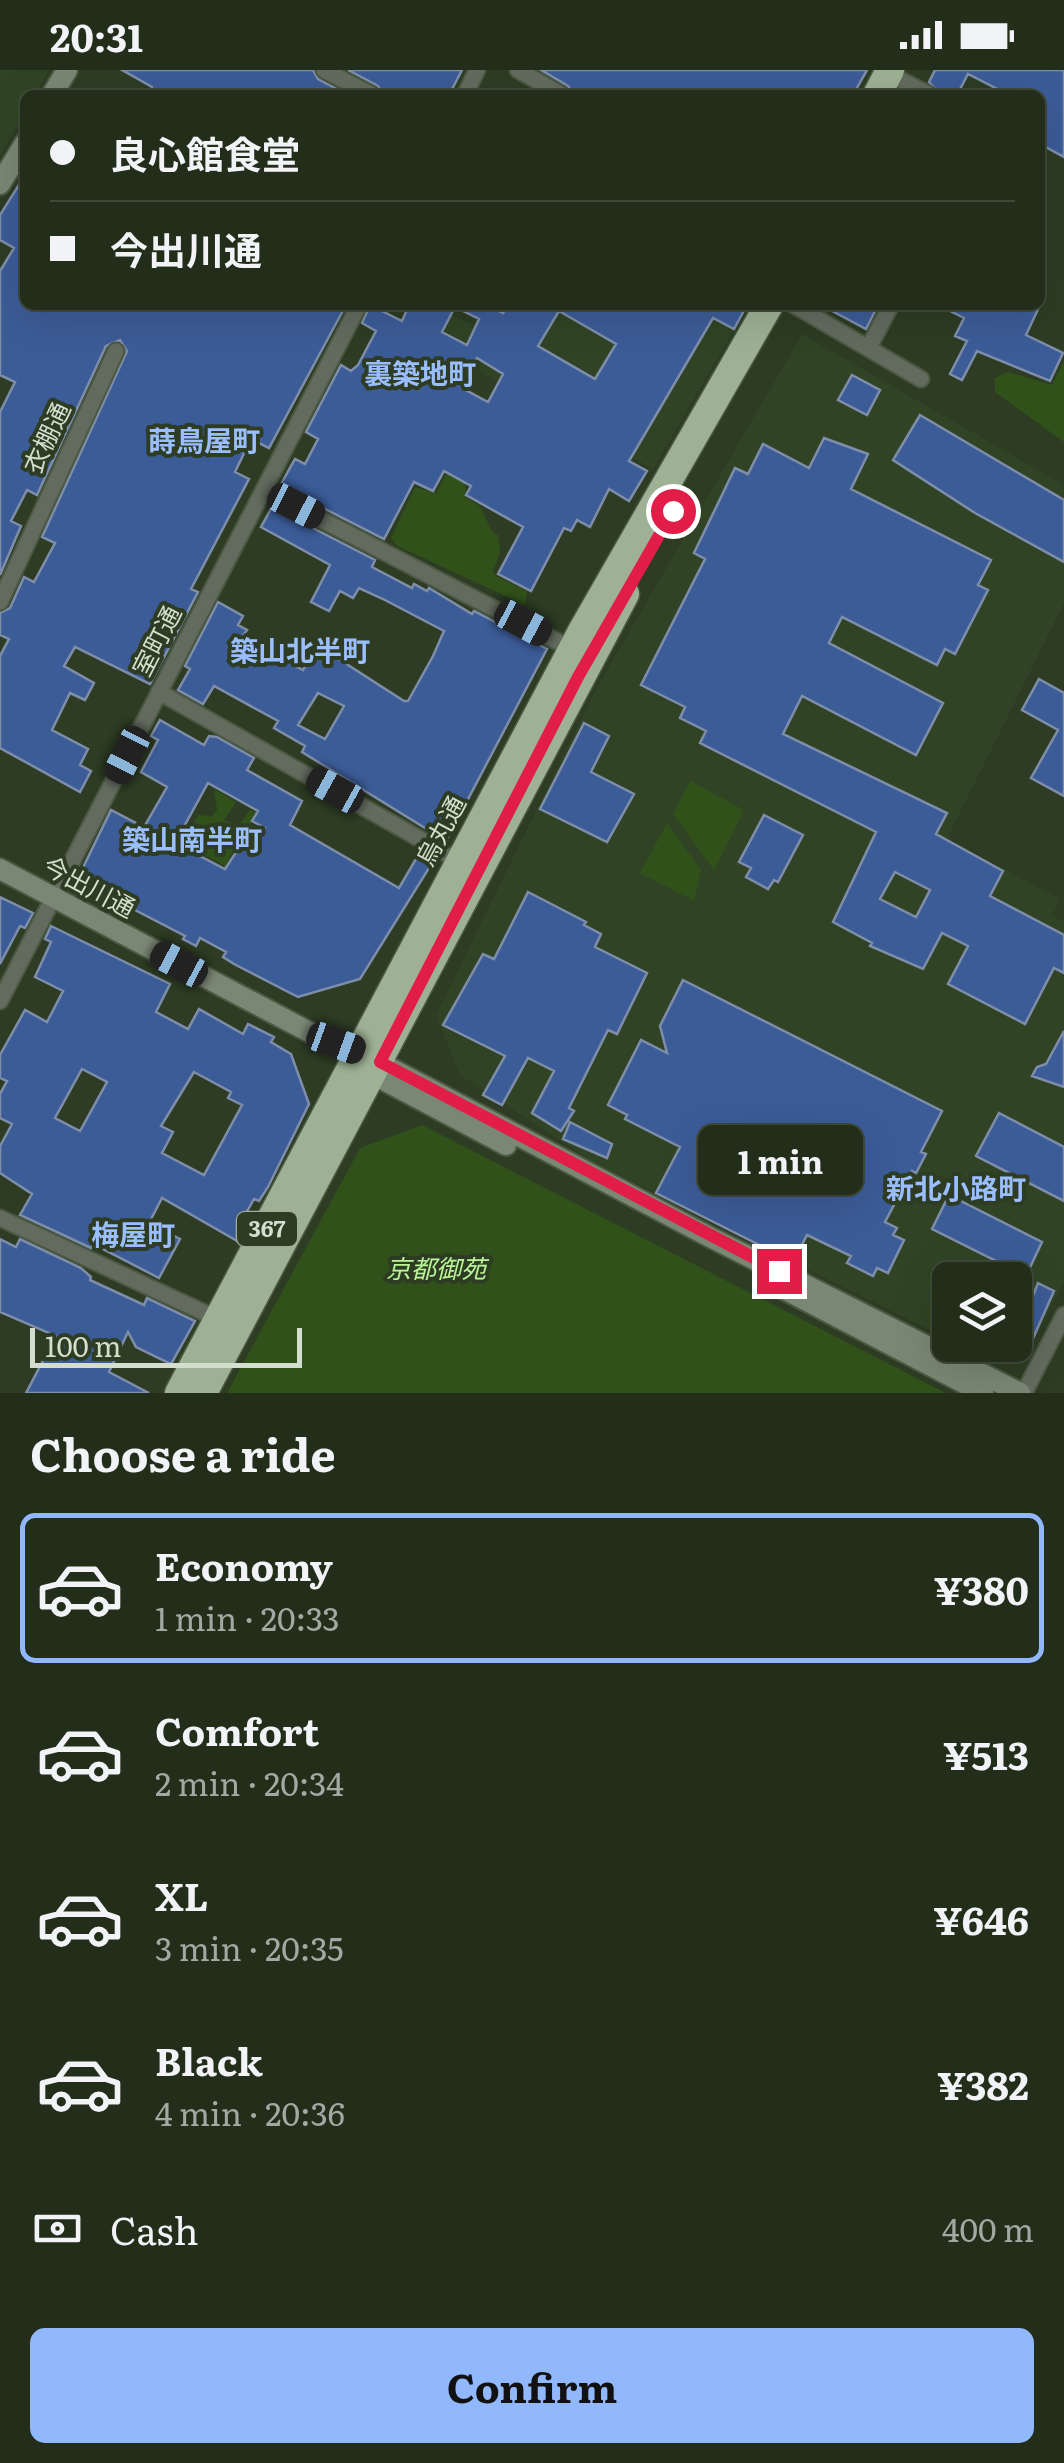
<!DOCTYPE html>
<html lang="en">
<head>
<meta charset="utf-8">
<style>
	body { margin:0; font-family:Literata,"Noto Sans JP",serif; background:#2a3523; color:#f1f3f6; height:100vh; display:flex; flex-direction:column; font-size:38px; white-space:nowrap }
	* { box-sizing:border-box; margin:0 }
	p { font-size:32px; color:#a2a8a2 }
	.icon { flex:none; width:55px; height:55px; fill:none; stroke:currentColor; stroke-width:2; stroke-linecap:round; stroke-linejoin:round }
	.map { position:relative; height:1323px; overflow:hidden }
	.drawer { display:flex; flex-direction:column; background:#222d1a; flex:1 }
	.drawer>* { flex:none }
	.top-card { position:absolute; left:20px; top:20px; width:1025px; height:220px; border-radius:15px; box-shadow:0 10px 40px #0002,0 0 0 2px #3f4939; display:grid; align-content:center; height:220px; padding:0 30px; background:#222d1a }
	.buttons { position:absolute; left:932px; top:1192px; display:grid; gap:20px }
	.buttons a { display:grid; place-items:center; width:100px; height:100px; border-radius:15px; background:#222d1a; box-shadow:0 10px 40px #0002,0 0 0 2px #3f4939; font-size:50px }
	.scale { position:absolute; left:30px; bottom:25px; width:272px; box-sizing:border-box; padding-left:10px; border:5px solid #d4decf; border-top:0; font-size:28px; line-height:35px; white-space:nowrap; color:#d4decf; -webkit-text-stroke:8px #2d3c23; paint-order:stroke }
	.end { position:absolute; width:45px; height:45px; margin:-22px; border:12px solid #e11d48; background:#fff; box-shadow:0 0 0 5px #fff }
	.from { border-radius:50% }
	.bubble { position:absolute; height:70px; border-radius:15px; background:#222d1a; box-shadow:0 10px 40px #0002,0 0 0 2px #3f4939; font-size:32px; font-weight:700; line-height:70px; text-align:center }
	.car { position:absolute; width:30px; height:60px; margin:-30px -15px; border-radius:12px; box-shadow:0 0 8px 2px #0007; background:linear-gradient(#222 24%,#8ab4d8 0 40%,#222 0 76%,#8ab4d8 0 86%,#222 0) }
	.top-card b { display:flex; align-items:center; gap:35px; height:95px; font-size:38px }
	.top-card b+b { border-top:2px solid #3f4939 }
	.top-card i { width:25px; height:25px; background:#f1f3f6 }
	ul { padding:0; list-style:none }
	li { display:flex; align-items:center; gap:30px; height:150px; margin:0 20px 15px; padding:0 10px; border:5px solid transparent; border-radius:15px }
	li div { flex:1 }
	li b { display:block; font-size:38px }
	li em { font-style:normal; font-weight:700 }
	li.current { border-color:#91b8fd }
	li>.icon { width:90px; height:90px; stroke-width:1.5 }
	h2 { padding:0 30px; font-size:45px; line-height:120px }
	.pay { display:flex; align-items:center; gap:25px; height:110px; padding:0 30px; font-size:38px }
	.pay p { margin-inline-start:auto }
	.action { display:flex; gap:20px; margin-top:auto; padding:20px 30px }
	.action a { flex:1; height:115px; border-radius:15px; background:#91b8fd; color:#111; font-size:40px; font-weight:700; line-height:115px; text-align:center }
	.status { display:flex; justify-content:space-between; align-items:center; height:70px; padding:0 50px; background:#222d1a; direction:ltr }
	.status svg { height:28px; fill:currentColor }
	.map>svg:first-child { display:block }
	.built { fill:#304425 }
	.green { fill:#30511a }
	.building { fill:#3c5c98; stroke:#7e8eaa; stroke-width:2.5; fill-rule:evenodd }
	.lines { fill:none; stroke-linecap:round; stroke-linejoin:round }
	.street-casing { stroke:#4b5942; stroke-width:19 }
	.secondary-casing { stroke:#4b5942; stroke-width:24 }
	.highway-casing { stroke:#4b5942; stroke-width:31 }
	.street { stroke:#636b5f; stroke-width:15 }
	.secondary { stroke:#7b8775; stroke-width:20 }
	.highway { stroke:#9eb194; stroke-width:28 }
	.route { stroke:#e11d48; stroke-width:12 }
	.labels { text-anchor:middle; stroke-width:8; stroke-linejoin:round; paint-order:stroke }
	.shield { fill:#2d3c23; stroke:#a2ad9b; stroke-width:2.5 }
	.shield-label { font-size:22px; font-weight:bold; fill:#d4decf }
	.street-label { font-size:25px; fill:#d4decf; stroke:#2d3c23 }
	.park-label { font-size:25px; font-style:italic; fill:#bbf498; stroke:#2d3c23 }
	.neighbourhood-label { font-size:28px; font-weight:bold; fill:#9abeff; stroke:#2d3c23 }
</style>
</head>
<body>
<div class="status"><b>20:31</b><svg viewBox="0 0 49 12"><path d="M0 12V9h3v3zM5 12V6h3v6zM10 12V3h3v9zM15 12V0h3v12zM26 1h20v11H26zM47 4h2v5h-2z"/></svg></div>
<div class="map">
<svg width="1064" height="1323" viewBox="0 0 1064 1323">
	<rect width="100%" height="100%" fill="#2d3c23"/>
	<path class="built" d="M0,0H49L35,25H25V42L0,87Z
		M392,235H432L491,264L504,238L500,235H735L725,255L734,260L653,399L477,300L486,282Z
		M802,264L1064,415V533L947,769L1060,829L1052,845L1064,852V1212L1022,1293L995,1292L960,1275H1015V1210H950V1270L793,1192L716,1011L656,1123L590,1090L460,1005L436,945L594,623Z"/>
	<path class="green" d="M1064,291V372L995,322V308L1008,302L1052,315Z
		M449,399L465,408L466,428L479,435L493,463L498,465L500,483L493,501L496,506L527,521L525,535L397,476L391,468L415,417L436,423Z
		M690,711L744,740L714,800L673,744Z
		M214,719L236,732L224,750L238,756L250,740L255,742L250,753L261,761L256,772L272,782H253L238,773L225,796L186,775V766L198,745L212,746L217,740Z
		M667,753L701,800L694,831L640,803Z
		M422,1055L946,1323H227L360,1078Z"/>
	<path class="building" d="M122,0H313L318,9L348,25H148L152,17Z
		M348,0H462L449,25H383L378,16Z
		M541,0H867L853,25H573L568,16Z
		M935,0H1064V87L1040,74V25H1009L968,4L957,25H941L929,12Z
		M25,105V235H346L269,378L251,369L235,402L249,409L191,519L198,522L150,614L75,577L64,596L94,613L85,630L70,623L52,660L88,679L80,695L91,701L80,722L0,678V586L9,569L0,565V543L10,538L24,507L34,512L55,473L42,467L127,281L120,270L106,276L37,425L27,420L11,451L21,456L0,505V342L15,312L0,305V201L14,178L0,170V145Z
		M370,235L402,251L409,235H487L503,243L508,235H747L734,259L713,248L629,391L647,401L629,431L609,419L590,457L577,450L571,461L564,458L531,521L498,504L523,457L466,425L471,416L444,401L433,421L414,412L384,469L280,416L295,389L305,394L318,369L306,362L341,295L351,301L358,295L376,261L362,253ZM455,237L479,249L467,275L442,262ZM559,241L616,274L595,309L538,276ZM477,288L503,304L488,332L462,318Z
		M821,235H863L875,241L866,259Z
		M938,235H1040L1026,265L1063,283L1050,311L977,281L962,310L950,304L967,271L955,266L964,248Z
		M852,305L880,320L867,345L838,330Z
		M920,345L1064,430V492L975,443L893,390Z
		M824,368L868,384L851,419L991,490L978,515L988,520L955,584L945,579L937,595L842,547L829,573L943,633L916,685L802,626L783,664L947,743L936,764L1003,801L990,826L1064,865V903L1054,898L1025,954L948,914L968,876L942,863L923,899L870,876L872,873L833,852L876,762L700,673L706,661L680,648L685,637L641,615L705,489L694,483L735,398L748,404L763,374L809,398ZM895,802L930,820L916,847L880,829Z
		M272,437L375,490L372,497L412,518L414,514L427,521L429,518L472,544L474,541L547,579L446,771L302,682L305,676L274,658L278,651L214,616L203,634L178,620L190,599L185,596L218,532L243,546L238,555L247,560L242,567L303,600L317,575L404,631H408L433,586L444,561L383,529L359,518L353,528L340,521L329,541L311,532L330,495L261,457ZM318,623L344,636L325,669L298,655Z
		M1039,609L1064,623V726L1031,708L1058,660L1022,640Z
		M160,650L204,675L209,666L217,667L254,688L247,700L302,731L290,755L399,818L420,782L434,790L360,909L298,927L234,894L223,887L226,882L200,868L196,876L183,869L185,866L77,810L111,740L144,757L167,717L141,702L158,670L151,666ZM208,713L258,741L252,751L265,758L252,782L240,776L225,799L175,773Z
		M584,653L609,666L591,702L634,724L607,772L540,739Z
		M764,745L803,765L778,812L774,810L768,819L746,807L751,798L739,792Z
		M528,822L586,852L584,855L601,864L595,877L647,903L617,964L608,960L569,1038L574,1041L561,1061L532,1043L554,1001L528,988L502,1035L483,1025L505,986L443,955L483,884L494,889Z
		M0,827L33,843L25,858L20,856L0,894Z
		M51,856L170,914L156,942L188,959L199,939L243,964L248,954L274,967L271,972L291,984L309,1034L268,1117L259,1131L254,1129L240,1154L247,1157L239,1172L162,1128L149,1153L180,1169L159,1208L93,1174L91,1178L20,1145L32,1124L0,1103V1076L12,1054L0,1048V1024L7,1011L0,1008V985L25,940L47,952L63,921L35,907L51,872L45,869ZM82,999L107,1012L80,1061L55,1048ZM194,1002L231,1022L228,1028L242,1035L204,1105L162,1083L173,1062L161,1056Z
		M683,910L942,1041L921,1082L926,1084L916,1103L912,1101L885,1152L897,1158L893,1165L904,1170L888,1203L877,1198L873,1206L847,1193L851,1186L807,1165L793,1192L656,1123L680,1077L625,1049L627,1045L608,1035L641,970L667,983L660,956Z
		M1064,961V1017L1032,1006L1037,997L1046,994Z
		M999,1043L1064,1077V1131L976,1086Z
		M570,1052L612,1074L607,1088L563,1069Z
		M949,1125L1042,1172L1026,1206L932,1159Z
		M0,1169L16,1177L20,1169L81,1198L91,1207L90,1210L144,1235L147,1228L195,1251L171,1294L136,1277L128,1262L109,1302L149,1323H26L56,1266L0,1242Z
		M1038,1213L1054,1221L1027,1282L1014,1275Z"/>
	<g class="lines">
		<g class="street-casing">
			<path id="street" d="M324,0L372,25
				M518,0L562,25
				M885,2L930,25
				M465,25L477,0
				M794,235L921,309
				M869,277L891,235
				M264,420L572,579
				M0,532L116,281
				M159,622L459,791
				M0,931L359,235
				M0,1148L218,1249
				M1024,1323L1064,1245"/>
		</g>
		<g class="secondary-casing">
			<path id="secondary" d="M52,25L67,0
				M0,114L25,73
				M0,799L313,964L360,982L708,1166L1020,1323
				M359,997L506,1075
				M780,1217L983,1323"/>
		</g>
		<g class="highway-casing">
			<path id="highway" d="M877,25L890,0
				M179,1323L582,561L769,235
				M203,1323L625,524"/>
		</g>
		<use href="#street" class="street"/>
		<use href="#secondary" class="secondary"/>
		<use href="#highway" class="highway"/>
	</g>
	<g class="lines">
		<path class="route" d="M673,441L578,607L380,992L779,1201"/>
	</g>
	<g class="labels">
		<rect class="shield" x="237" y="1142" width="60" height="34" rx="8"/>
		<g class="shield-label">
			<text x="267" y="1167">367</text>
		</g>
		<g class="street-label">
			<text transform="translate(47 368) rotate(-65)" y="9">衣棚通</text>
			<text transform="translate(157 571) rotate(-63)" y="9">室町通</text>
			<text transform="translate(441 761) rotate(-62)" y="9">烏丸通</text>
			<text transform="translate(89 817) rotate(28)" y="9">今出川通</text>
		</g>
		<g class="park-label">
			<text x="436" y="1208">京都御苑</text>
		</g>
		<g class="neighbourhood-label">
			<text x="420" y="314">裏築地町</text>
			<text x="204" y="381">蒔鳥屋町</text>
			<text x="300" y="591">築山北半町</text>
			<text x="192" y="780">築山南半町</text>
			<text x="956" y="1129">新北小路町</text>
			<text x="133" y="1175">梅屋町</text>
		</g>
	</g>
</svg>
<div class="buttons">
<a><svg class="icon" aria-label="layers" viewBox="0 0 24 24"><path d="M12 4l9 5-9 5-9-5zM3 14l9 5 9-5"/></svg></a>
</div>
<div class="scale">100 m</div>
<i class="end from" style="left:673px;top:441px"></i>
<i class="end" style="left:779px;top:1201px"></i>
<div class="bubble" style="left:698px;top:1055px;width:165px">1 min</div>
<i class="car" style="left:296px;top:436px;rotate:117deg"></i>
<i class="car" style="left:523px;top:553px;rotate:118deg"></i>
<i class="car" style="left:127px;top:685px;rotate:207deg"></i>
<i class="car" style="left:335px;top:720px;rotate:299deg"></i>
<i class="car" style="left:179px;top:894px;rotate:298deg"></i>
<i class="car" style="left:336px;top:973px;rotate:110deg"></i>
<div class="top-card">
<b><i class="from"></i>良心館食堂</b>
<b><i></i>今出川通</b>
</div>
</div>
<section class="drawer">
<h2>Choose a ride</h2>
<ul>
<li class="current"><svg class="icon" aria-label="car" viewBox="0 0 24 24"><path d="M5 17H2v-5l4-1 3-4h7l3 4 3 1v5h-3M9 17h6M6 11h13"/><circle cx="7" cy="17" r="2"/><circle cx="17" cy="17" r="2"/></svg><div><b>Economy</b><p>1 min · 20:33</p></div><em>¥380</em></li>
<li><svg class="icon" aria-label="car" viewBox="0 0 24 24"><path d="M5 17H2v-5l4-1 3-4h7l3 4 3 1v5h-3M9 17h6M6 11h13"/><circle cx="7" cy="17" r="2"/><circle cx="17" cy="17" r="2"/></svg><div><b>Comfort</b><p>2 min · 20:34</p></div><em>¥513</em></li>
<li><svg class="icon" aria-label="car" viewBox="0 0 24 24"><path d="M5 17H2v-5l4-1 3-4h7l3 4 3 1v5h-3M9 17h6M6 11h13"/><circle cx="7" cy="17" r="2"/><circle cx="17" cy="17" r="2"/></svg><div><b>XL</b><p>3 min · 20:35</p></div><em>¥646</em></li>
<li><svg class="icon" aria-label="car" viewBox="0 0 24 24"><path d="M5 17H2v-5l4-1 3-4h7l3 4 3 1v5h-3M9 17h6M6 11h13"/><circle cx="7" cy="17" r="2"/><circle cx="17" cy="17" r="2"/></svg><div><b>Black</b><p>4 min · 20:36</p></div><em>¥382</em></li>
</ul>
<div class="pay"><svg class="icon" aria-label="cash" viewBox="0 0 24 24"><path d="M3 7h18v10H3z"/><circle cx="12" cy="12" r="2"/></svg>Cash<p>400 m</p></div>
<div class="action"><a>Confirm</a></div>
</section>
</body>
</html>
